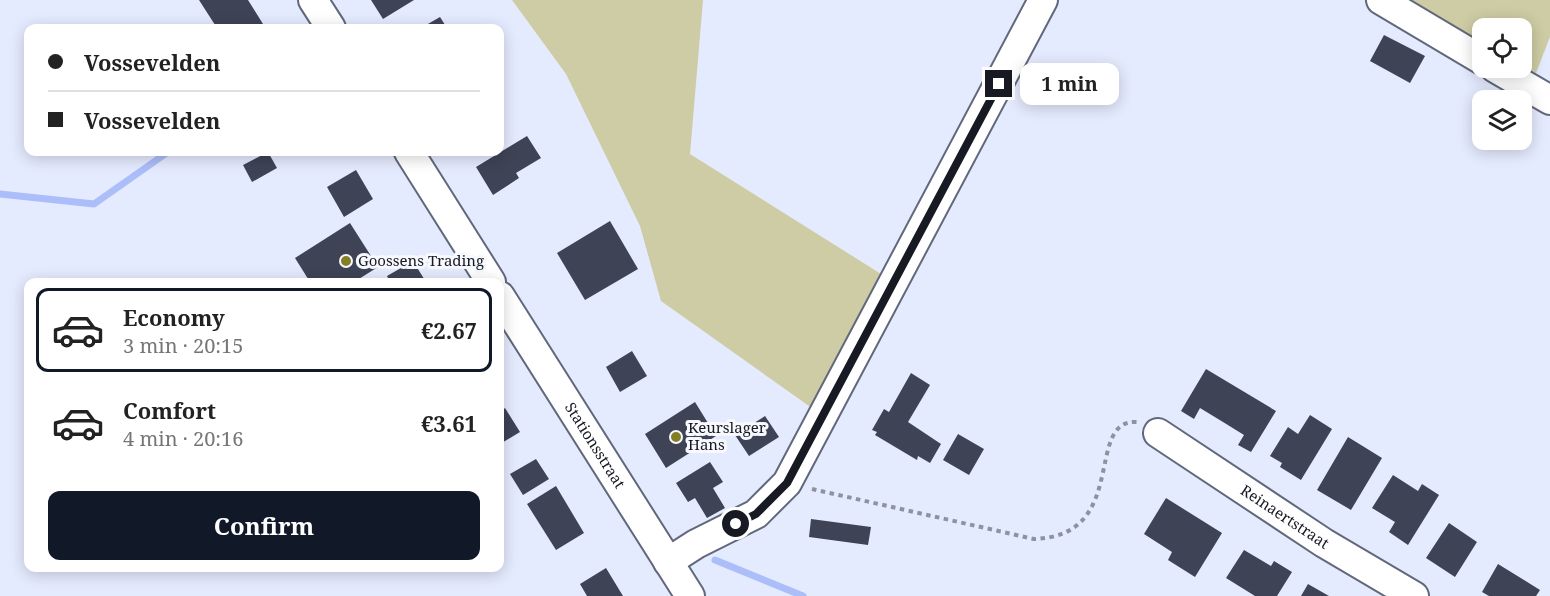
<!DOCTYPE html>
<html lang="en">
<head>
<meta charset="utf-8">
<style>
	body { margin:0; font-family:"Noto Serif",serif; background:#f2f2f2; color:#222; height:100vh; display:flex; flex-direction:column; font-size:22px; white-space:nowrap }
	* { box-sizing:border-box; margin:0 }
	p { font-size:20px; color:#767676 }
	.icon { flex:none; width:33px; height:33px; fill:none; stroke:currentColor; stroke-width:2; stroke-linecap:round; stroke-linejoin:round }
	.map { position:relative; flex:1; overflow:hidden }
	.details { position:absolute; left:24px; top:278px; width:480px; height:294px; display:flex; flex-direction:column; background:#fff; border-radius:12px; box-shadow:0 3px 15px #0003 }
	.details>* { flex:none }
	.banner { position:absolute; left:24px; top:24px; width:480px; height:132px; border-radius:12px; box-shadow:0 3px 15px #0003; display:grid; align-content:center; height:132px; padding:0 24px; background:#fff }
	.buttons { position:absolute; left:1472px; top:18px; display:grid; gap:12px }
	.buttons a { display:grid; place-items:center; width:60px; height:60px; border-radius:12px; background:#fff; box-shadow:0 3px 15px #0003; font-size:30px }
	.end { position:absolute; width:27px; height:27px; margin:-14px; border:8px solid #171a22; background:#fff; box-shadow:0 0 0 3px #fff }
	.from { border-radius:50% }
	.bubble { position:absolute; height:42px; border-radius:12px; background:#fff; box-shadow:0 3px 15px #0003; font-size:20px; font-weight:700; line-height:42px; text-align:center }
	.banner b { display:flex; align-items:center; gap:21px; height:57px; font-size:22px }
	.banner b+b { border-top:2px solid #e0e0e0 }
	.banner i { width:15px; height:15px; background:#222 }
	ul { padding:10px 0 0; list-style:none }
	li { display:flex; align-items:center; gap:18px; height:84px; margin:0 12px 9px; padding:0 12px; border:3px solid transparent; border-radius:12px }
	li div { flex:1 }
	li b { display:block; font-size:22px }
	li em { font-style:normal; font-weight:700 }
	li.active { border-color:#111827 }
	li>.icon { width:54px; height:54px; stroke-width:1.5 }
	.cta { display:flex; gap:12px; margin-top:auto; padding:12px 24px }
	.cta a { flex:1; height:69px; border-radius:12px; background:#111827; color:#fff; font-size:24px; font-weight:700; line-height:69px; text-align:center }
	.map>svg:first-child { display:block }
	.green { fill:#cdcca4 }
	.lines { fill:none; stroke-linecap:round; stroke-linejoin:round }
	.stream { stroke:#acbefa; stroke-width:7 }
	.building { fill:#3e4356 }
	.minor-casing { stroke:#62687c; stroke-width:32 }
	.path { stroke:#8d92a0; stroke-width:4; stroke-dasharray:4.5 4.5; stroke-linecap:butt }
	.minor { stroke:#fff; stroke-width:28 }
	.route { stroke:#171a22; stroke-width:8 }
	.poi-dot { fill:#847f27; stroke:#f7f9fe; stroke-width:2 }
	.labels { text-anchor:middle; stroke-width:6; stroke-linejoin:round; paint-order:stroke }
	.poi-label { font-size:15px; fill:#171a22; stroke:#f7f9fe; text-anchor:start }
	.street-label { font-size:15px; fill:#171a22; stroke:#f7f9fe }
</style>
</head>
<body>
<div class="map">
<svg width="1550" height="596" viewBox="0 0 1550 596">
	<rect width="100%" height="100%" fill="#e5ebfe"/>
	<path class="green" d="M512,0H703L690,154L889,279L816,411L661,301L640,226L566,74Z
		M1400,0H1550V37L1536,73L1521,65V28H1482V44Z"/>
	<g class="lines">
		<path class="stream" d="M0,194L94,204L168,152
			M715,560L803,596"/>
	</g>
	<path class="building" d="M199,0H248L263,24L256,28H217Z
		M371,0H414L383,19Z
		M440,17L447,28H421Z
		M1384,35L1425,56L1410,83L1370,61Z
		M527,136L541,158L516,173L519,178L493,195L476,167Z
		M268,152L277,168L252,182L243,165Z
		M356,170L373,199L344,217L327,187Z
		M610,221L638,269L585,300L557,253Z
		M350,223L378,267L354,282H310L295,258Z
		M413,261L426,282H390L387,276Z
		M632,351L647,376L620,392L606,367Z
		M1206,369L1276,411L1251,452L1238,445L1244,435L1223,422L1200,408L1194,419L1181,411Z
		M911,373L930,385L908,422L941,444L930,463L918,456L917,460L875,435L877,432L872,430L884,409L889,412Z
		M695,402L716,436L666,468L645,434Z
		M505,408L520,432L500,444V412Z
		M1310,415L1332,429L1301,480L1280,467L1282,463L1270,456L1288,427L1298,434Z
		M765,416L779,437L749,456L735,435Z
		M958,434L984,449L969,475L943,460Z
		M1348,437L1382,458L1351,510L1317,490Z
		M536,459L549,479L523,495L510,474Z
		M710,462L723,482L713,488L725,508L707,518L695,498L688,502L676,483Z
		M1393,475L1418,491L1422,484L1439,495L1408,545L1389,532L1395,522L1372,508Z
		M556,486L584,533L556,550L527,504Z
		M1166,498L1222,533L1195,577L1168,560L1172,552L1144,534Z
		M811,519L871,527L868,545L809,537Z
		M1449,523L1477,542L1455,577L1426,558Z
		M1244,550L1271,566L1274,561L1292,572L1277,596H1255L1226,578Z
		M1498,564L1540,590L1536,596H1489L1482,592Z
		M606,568L623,596H587L580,584Z
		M1308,584L1329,596H1301Z"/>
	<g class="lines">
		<g class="minor-casing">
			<g id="minor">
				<path d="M313,0L331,28"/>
				<path d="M1381,0L1482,60"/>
				<path d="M1495,68L1550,100"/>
				<path d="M409,152L491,282"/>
				<path id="s1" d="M500,296L690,596"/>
				<path id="s2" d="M1158,433L1324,543L1414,596"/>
				<path d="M668,562L696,544L756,514L787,483L1043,0"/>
			</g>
		</g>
		<path class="path" d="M812,489L1034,539C1131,536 1083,419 1137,422"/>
		<use href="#minor" class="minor"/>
	</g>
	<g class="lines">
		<path class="route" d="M736,524L756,514L787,483L999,84"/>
	</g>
	<g class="poi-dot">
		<circle cx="346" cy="261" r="6"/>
		<circle cx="676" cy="437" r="6"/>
	</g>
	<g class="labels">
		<g class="poi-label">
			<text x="358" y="266">Goossens Trading</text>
			<text x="688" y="433">Keurslager<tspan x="688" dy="17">Hans</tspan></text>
		</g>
		<g class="street-label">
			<text dy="5" stroke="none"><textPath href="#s1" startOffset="177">Stationsstraat</textPath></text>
			<text dy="5" stroke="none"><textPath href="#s2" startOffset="152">Reinaertstraat</textPath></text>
		</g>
	</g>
</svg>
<div class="buttons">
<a><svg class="icon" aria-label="locate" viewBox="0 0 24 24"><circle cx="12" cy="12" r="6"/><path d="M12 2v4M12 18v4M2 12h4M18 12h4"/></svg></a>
<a><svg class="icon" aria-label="layers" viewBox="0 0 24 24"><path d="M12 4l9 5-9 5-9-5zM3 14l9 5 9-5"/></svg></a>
</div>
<i class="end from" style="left:736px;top:524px"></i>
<i class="end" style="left:999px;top:84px"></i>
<div class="bubble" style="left:1020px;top:63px;width:99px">1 min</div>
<div class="banner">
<b><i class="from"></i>Vossevelden</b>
<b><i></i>Vossevelden</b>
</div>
<section class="details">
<ul>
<li class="active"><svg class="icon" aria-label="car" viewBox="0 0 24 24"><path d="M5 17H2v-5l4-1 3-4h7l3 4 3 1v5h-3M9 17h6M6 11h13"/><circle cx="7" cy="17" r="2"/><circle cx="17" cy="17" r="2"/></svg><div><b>Economy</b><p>3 min · 20:15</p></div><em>€2.67</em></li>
<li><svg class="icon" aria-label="car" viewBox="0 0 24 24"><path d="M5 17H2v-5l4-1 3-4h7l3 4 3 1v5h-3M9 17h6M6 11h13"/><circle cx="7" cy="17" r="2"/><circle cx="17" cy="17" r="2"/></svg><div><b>Comfort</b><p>4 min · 20:16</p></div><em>€3.61</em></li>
</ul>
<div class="cta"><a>Confirm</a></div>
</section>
</div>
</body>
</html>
